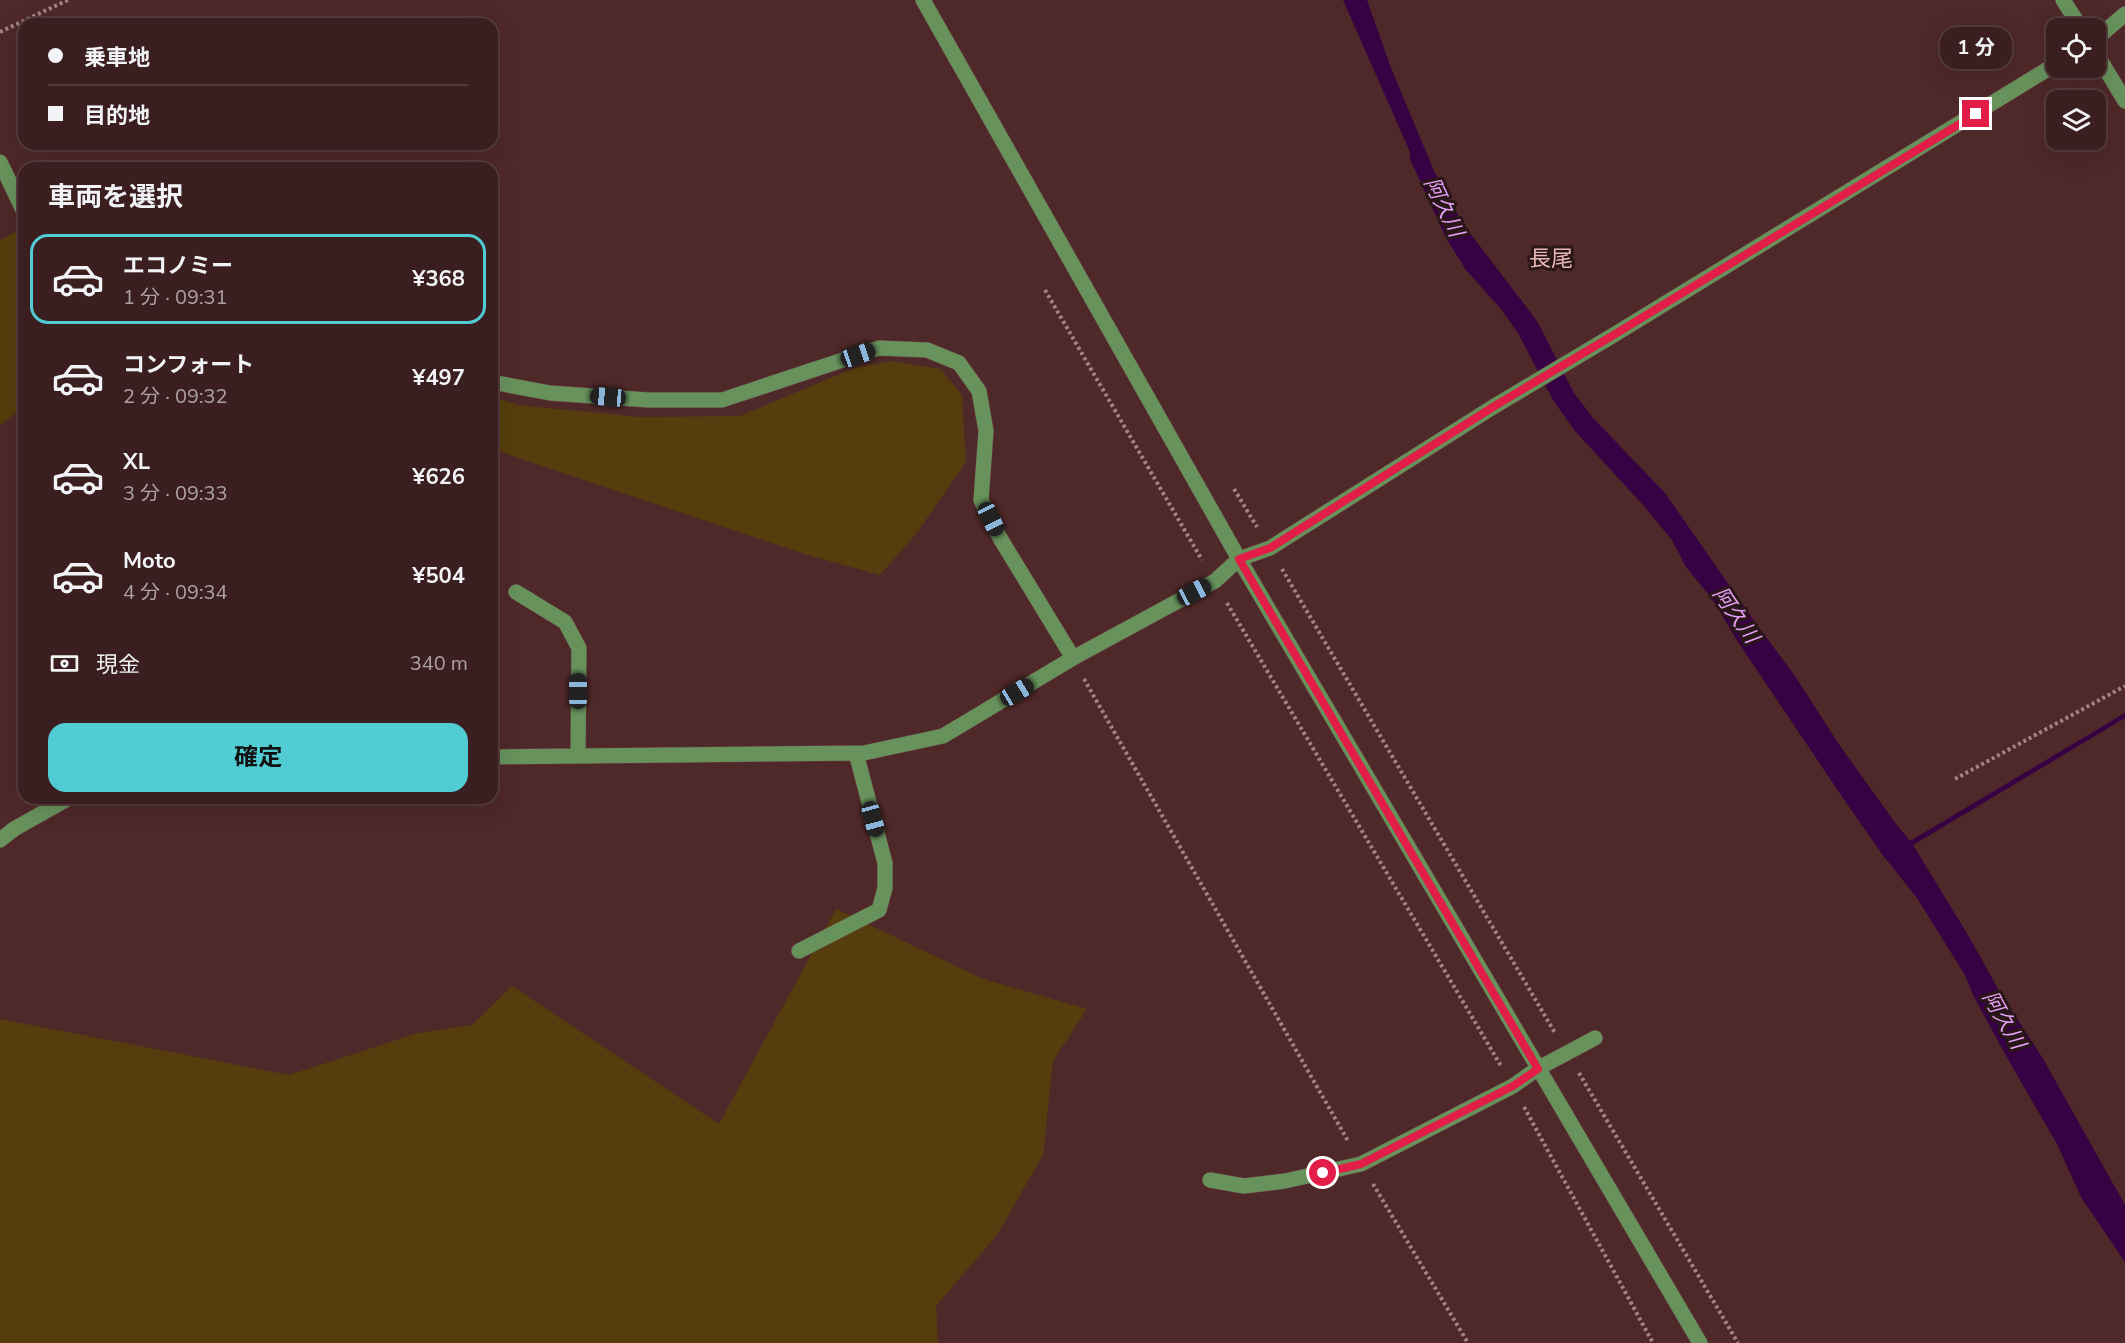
<!DOCTYPE html>
<html lang="ja">
<head>
<meta charset="utf-8">
<style>
	body { margin:0; font-family:"Nunito Sans","Noto Sans JP",sans-serif; background:#422728; color:#f1f3f6; height:100vh; display:flex; flex-direction:column; font-size:22px; white-space:nowrap }
	* { box-sizing:border-box; margin:0 }
	p { font-size:20px; color:#aca2a4 }
	.icon { flex:none; width:33px; height:33px; fill:none; stroke:currentColor; stroke-width:2; stroke-linecap:round; stroke-linejoin:round }
	.map { position:relative; flex:1; overflow:hidden }
	.side { position:absolute; left:18px; top:162px; width:480px; height:642px; display:flex; flex-direction:column; background:#3b1e1f; border-radius:18px; box-shadow:0 6px 24px #0002,0 0 0 2px #543c3d }
	.side>* { flex:none }
	.hud { position:absolute; left:18px; top:18px; width:480px; height:132px; border-radius:18px; box-shadow:0 6px 24px #0002,0 0 0 2px #543c3d; display:grid; align-content:center; height:132px; padding:0 30px; background:#3b1e1f }
	.tools { position:absolute; left:2046px; top:18px; display:grid; gap:12px }
	.tools a { display:grid; place-items:center; width:60px; height:60px; border-radius:12px; background:#3b1e1f; box-shadow:0 6px 24px #0002,0 0 0 2px #543c3d; font-size:30px }
	.end { position:absolute; width:27px; height:27px; margin:-14px; border:8px solid #e11d48; background:#fff; box-shadow:0 0 0 3px #fff }
	.from { border-radius:50% }
	.bubble { position:absolute; height:42px; border-radius:18px; background:#3b1e1f; box-shadow:0 6px 24px #0002,0 0 0 2px #543c3d; font-size:20px; font-weight:700; line-height:42px; text-align:center }
	.car { position:absolute; width:18px; height:36px; margin:-18px -9px; border-radius:8px; box-shadow:0 0 4px 2px #0007; background:linear-gradient(#222 24%,#8ab4d8 0 40%,#222 0 76%,#8ab4d8 0 86%,#222 0) }
	.hud b { display:flex; align-items:center; gap:21px; height:57px; font-size:22px }
	.hud b+b { border-top:2px solid #543c3d }
	.hud i { width:15px; height:15px; background:#f1f3f6 }
	ul { padding:0; list-style:none }
	li { display:flex; align-items:center; gap:18px; height:90px; margin:0 12px 9px; padding:0 18px; border:3px solid transparent; border-radius:18px }
	li div { flex:1 }
	li b { display:block; font-size:22px }
	li em { font-style:normal; font-weight:700 }
	li.selected { border-color:#51ccd2 }
	li>.icon { width:54px; height:54px; stroke-width:1.5 }
	h2 { padding:0 30px; font-size:27px; line-height:72px }
	.pay { display:flex; align-items:center; gap:15px; height:66px; padding:0 30px; font-size:22px }
	.pay p { margin-inline-start:auto }
	.button { display:flex; gap:12px; margin-top:auto; padding:12px 30px }
	.button a { flex:1; height:69px; border-radius:18px; background:#51ccd2; color:#111; font-size:24px; font-weight:700; line-height:69px; text-align:center }
	.map>svg:first-child { display:block }
	.green { fill:#563d0d }
	.water { fill:#370143 }
	.lines { fill:none; stroke-linecap:round; stroke-linejoin:round }
	.minor-casing { stroke:#694445; stroke-width:16 }
	.path { stroke:#a38383; stroke-width:4; stroke-dasharray:3 3; stroke-linecap:butt }
	.minor { stroke:#67925c; stroke-width:15 }
	.route { stroke:#e11d48; stroke-width:8 }
	.labels { text-anchor:middle; stroke-width:6; stroke-linejoin:round; paint-order:stroke }
	.water-label { font-size:21px; font-style:italic; fill:#e59ff7; stroke:#291717 }
	.quarter-label { font-size:22px; fill:#e9b7b6; stroke:#291717 }
</style>
</head>
<body>
<div class="map">
<svg width="2125" height="1343" viewBox="0 0 2125 1343">
	<rect width="100%" height="100%" fill="#4f2829"/>
	<path class="green" d="M21,229L24,230V407L0,425V240Z
		M892,361L940,369L962,395L966,462L916,534L880,575L804,554L492,449V396L517,405L639,417L740,416L854,368Z
		M836,909L983,979L1087,1009L1053,1061L1043,1155L997,1235L936,1306L938,1343H0V1019L289,1075L418,1033L472,1025L512,986L719,1124Z"/>
	<path class="water" d="M1343,0H1367L1391,68L1434,171L1463,224L1537,321L1574,393L1593,418L1665,493L1752,618L1795,676L1840,746L1896,824L1910,841L2125,713V718L1913,845L1968,935L2002,996L2042,1057L2125,1205V1262L2081,1197L2057,1144L2005,1054L1974,997L1965,975L1917,898L1882,854L1845,801L1738,642L1713,600L1686,567L1672,540L1644,506L1575,431L1553,400L1518,333L1501,309L1466,270L1446,238L1410,159V152Z"/>
	<g class="lines">
		<g class="minor-casing">
			<path id="minor" d="M923,0L1239,559L1700,1343
				M2063,0L2081,28
				M2096,39L2125,14
				M2096,53L2125,101
				M0,162L24,212
				M492,382L550,393L648,400H722L879,348L927,350L959,363L979,391L986,431L981,500L1000,538L1073,658
				M516,592L565,622L579,648L578,756
				M492,757L864,753L943,736L1073,658L1215,581L1239,559L1270,548L1493,407L1612,336L2056,64
				M0,840L14,829L69,798
				M799,951L879,910L885,888V863L856,753
				M1210,1180L1244,1186L1285,1181L1361,1164L1513,1086L1537,1069L1595,1038"/>
		</g>
		<path class="path" d="M0,32L68,0
			M1045,290L1202,560
			M1234,489L1257,527
			M1282,569L1555,1033
			M1227,603L1501,1066
			M1084,679L1348,1141
			M1955,779L2125,686
			M1579,1073L1738,1343
			M1524,1107L1653,1343
			M1373,1184L1468,1343"/>
		<use href="#minor" class="minor"/>
	</g>
	<g class="lines">
		<path class="route" d="M1323,1173L1361,1164L1513,1086L1538,1069L1239,559L1270,548L1493,407L1612,336L1976,114"/>
	</g>
	<g class="labels">
		<g class="water-label">
			<text transform="translate(1444 207) rotate(64)" y="7">阿久川</text>
			<text transform="translate(1736 615) rotate(55)" y="7">阿久川</text>
			<text transform="translate(2004 1020) rotate(60)" y="7">阿久川</text>
		</g>
		<g class="quarter-label">
			<text x="1551" y="266">長尾</text>
		</g>
	</g>
</svg>
<div class="tools">
<a><svg class="icon" aria-label="locate" viewBox="0 0 24 24"><circle cx="12" cy="12" r="6"/><path d="M12 2v4M12 18v4M2 12h4M18 12h4"/></svg></a>
<a><svg class="icon" aria-label="layers" viewBox="0 0 24 24"><path d="M12 4l9 5-9 5-9-5zM3 14l9 5 9-5"/></svg></a>
</div>
<i class="end from" style="left:1323px;top:1173px"></i>
<i class="end" style="left:1976px;top:114px"></i>
<div class="bubble" style="left:1940px;top:27px;width:72px">1 分</div>
<i class="car" style="left:858px;top:355px;rotate:71deg"></i>
<i class="car" style="left:608px;top:397px;rotate:275deg"></i>
<i class="car" style="left:991px;top:519px;rotate:154deg"></i>
<i class="car" style="left:1194px;top:592px;rotate:62deg"></i>
<i class="car" style="left:578px;top:691px;rotate:0deg"></i>
<i class="car" style="left:1017px;top:692px;rotate:59deg"></i>
<i class="car" style="left:873px;top:819px;rotate:165deg"></i>
<div class="hud">
<b><i class="from"></i>乗車地</b>
<b><i></i>目的地</b>
</div>
<section class="side">
<h2>車両を選択</h2>
<ul>
<li class="selected"><svg class="icon" aria-label="car" viewBox="0 0 24 24"><path d="M5 17H2v-5l4-1 3-4h7l3 4 3 1v5h-3M9 17h6M6 11h13"/><circle cx="7" cy="17" r="2"/><circle cx="17" cy="17" r="2"/></svg><div><b>エコノミー</b><p>1 分 · 09:31</p></div><em>¥368</em></li>
<li><svg class="icon" aria-label="car" viewBox="0 0 24 24"><path d="M5 17H2v-5l4-1 3-4h7l3 4 3 1v5h-3M9 17h6M6 11h13"/><circle cx="7" cy="17" r="2"/><circle cx="17" cy="17" r="2"/></svg><div><b>コンフォート</b><p>2 分 · 09:32</p></div><em>¥497</em></li>
<li><svg class="icon" aria-label="car" viewBox="0 0 24 24"><path d="M5 17H2v-5l4-1 3-4h7l3 4 3 1v5h-3M9 17h6M6 11h13"/><circle cx="7" cy="17" r="2"/><circle cx="17" cy="17" r="2"/></svg><div><b>XL</b><p>3 分 · 09:33</p></div><em>¥626</em></li>
<li><svg class="icon" aria-label="car" viewBox="0 0 24 24"><path d="M5 17H2v-5l4-1 3-4h7l3 4 3 1v5h-3M9 17h6M6 11h13"/><circle cx="7" cy="17" r="2"/><circle cx="17" cy="17" r="2"/></svg><div><b>Moto</b><p>4 分 · 09:34</p></div><em>¥504</em></li>
</ul>
<div class="pay"><svg class="icon" aria-label="cash" viewBox="0 0 24 24"><path d="M3 7h18v10H3z"/><circle cx="12" cy="12" r="2"/></svg>現金<p>340 m</p></div>
<div class="button"><a>確定</a></div>
</section>
</div>
</body>
</html>
